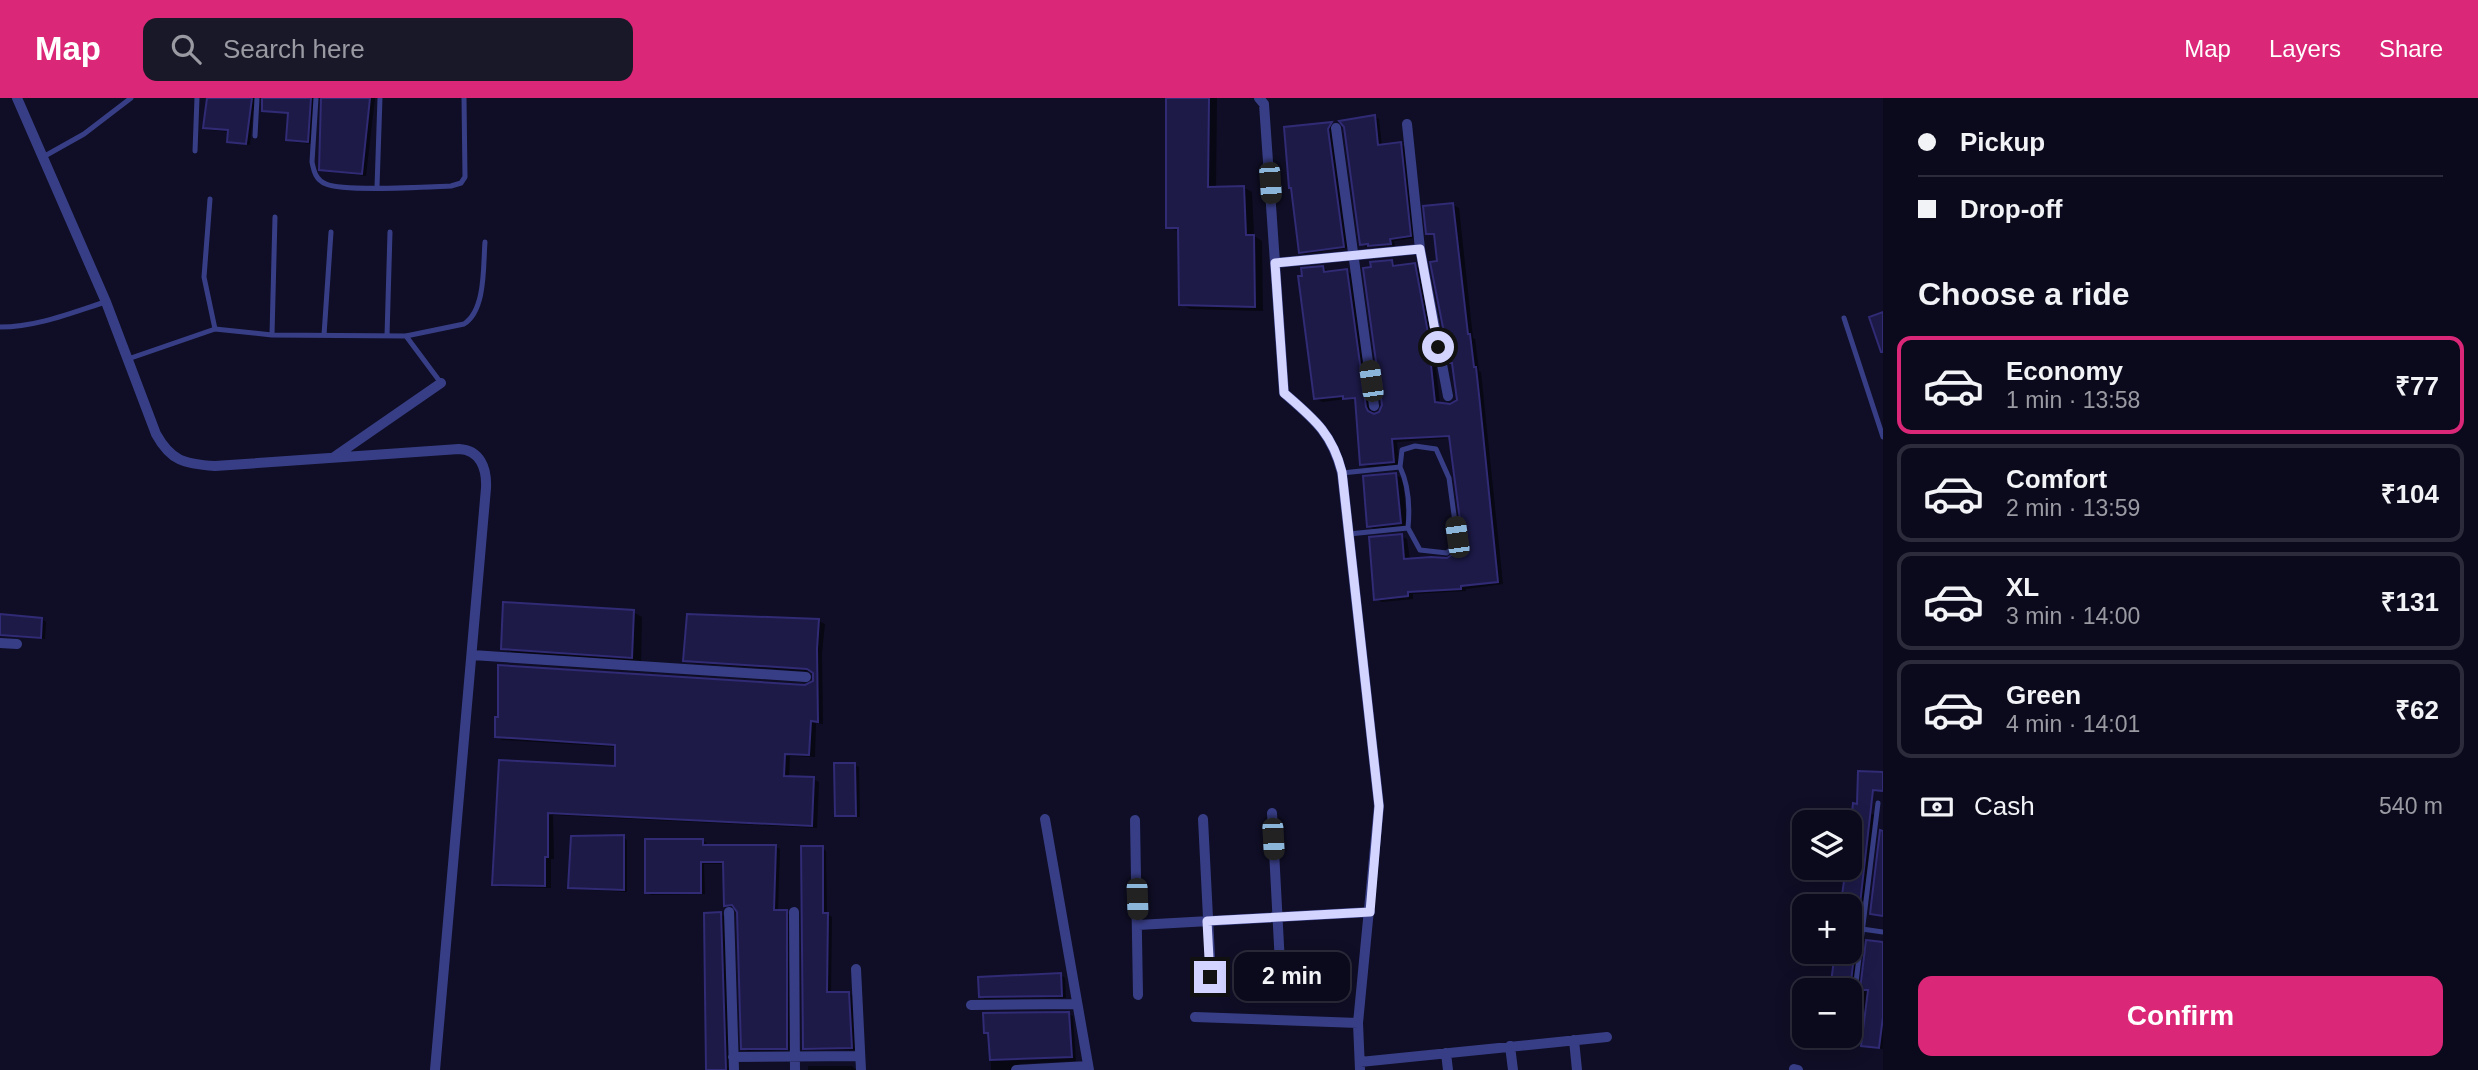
<!DOCTYPE html>
<html lang="en">
<head>
<meta charset="utf-8">
<style>
	body { margin:0; font-family:Arial,sans-serif; background:#191829; color:#f1f3f6; height:100vh; display:flex; flex-direction:column; font-size:26px; white-space:nowrap }
	* { box-sizing:border-box; margin:0 }
	p { font-size:23px; color:#9a9aa3 }
	.icon { flex:none; width:38px; height:38px; fill:none; stroke:currentColor; stroke-width:2; stroke-linecap:round; stroke-linejoin:round }
	.map { position:relative; flex:1; overflow:hidden }
	.sheet { display:flex; flex-direction:column; background:#0b0a1c; width:595px }
	.sheet>* { flex:none }
	.guide { display:grid; align-content:center; height:154px; padding:0 35px; background:#0b0a1c }
	.buttons { position:absolute; left:1792px; top:712px; display:grid; gap:14px }
	.buttons a { display:grid; place-items:center; width:70px; height:70px; border-radius:14px; background:#0b0a1c; box-shadow:0 4px 18px #0003,0 0 0 2px #2b2b3b; font-size:35px }
	.end { position:absolute; width:32px; height:32px; margin:-16px; border:9px solid #d3d4ff; background:#111; box-shadow:0 0 0 4px #111 }
	.from { border-radius:50% }
	.bubble { position:absolute; height:49px; border-radius:14px; background:#0b0a1c; box-shadow:0 4px 18px #0003,0 0 0 2px #2b2b3b; font-size:23px; font-weight:600; line-height:49px; text-align:center }
	.car { position:absolute; width:21px; height:42px; margin:-21px -10px; border-radius:9px; box-shadow:0 0 5px 2px #0007; background:linear-gradient(#222 24%,#8ab4d8 0 40%,#222 0 76%,#8ab4d8 0 86%,#222 0) }
	.guide b { display:flex; align-items:center; gap:24px; height:66px; font-size:26px }
	.guide b+b { border-top:2px solid #2b2b3b }
	.guide i { width:18px; height:18px; background:#f1f3f6 }
	ul { padding:0; list-style:none }
	li { display:flex; align-items:center; gap:21px; height:98px; margin:0 14px 10px; padding:0 21px; border:4px solid #2b2b3b; border-radius:14px }
	li div { flex:1 }
	li b { display:block; font-size:26px }
	li em { font-style:normal; font-weight:600 }
	li.active { border-color:#db2777 }
	li>.icon { width:63px; height:63px; stroke-width:1.5 }
	h2 { padding:0 35px; font-size:32px; line-height:84px }
	.pay { display:flex; align-items:center; gap:18px; height:77px; padding:0 35px; font-size:26px }
	.pay p { margin-inline-start:auto }
	.primary-button { display:flex; gap:14px; margin-top:auto; padding:14px 35px }
	.primary-button a { flex:1; height:80px; border-radius:14px; background:#db2777; color:#fff; font-size:28px; font-weight:600; line-height:80px; text-align:center }
	header { display:flex; align-items:center; gap:42px; box-sizing:border-box; height:98px; padding:0 35px; background:#db2777; color:#fff }
	header strong { font-size:33px }
	nav { display:flex; gap:38px; margin-inline-start:auto; font-size:24px }
	.search { width:490px; height:63px; background:#191829; display:flex; align-items:center; gap:18px; box-sizing:border-box; padding:0 24px; border-radius:14px; color:#9a9aa3; font-size:26px }
	main { display:flex; flex:1; min-height:0 }
	.map>svg:first-child { display:block }
	.shadow { fill:#0007 }
	.building { fill:#1d1a48; stroke:#302b74; stroke-width:2 }
	.lines { fill:none; stroke-linecap:round; stroke-linejoin:round }
	.lane { stroke:#383e86; stroke-width:5 }
	.street { stroke:#383e86; stroke-width:10 }
	.route { stroke:#d3d4ff; stroke-width:9 }
</style>
</head>
<body>
<header>
<strong>Map</strong>
<div class="search"><svg class="icon" aria-label="search" viewBox="0 0 24 24"><circle cx="10" cy="10" r="6"/><path d="M15 15l6 6"/></svg>Search here</div>
<nav><a>Map</a><a>Layers</a><a>Share</a></nav>
</header>
<main>
<div class="map">
<svg width="1883" height="972" viewBox="0 0 1883 972">
	<rect width="100%" height="100%" fill="#0f0e26"/>
	<path class="shadow" d="M208,0H258L255,13H253L250,47L229,43L230,34L209,32L205,30Z
		M264,0H316L312,46L292,44L287,41L290,16L268,14L263,12Z
		M323,0H375L366,78L326,73L321,71Z
		M1168,0H1217L1216,91L1243,89L1252,94L1254,138L1262,143L1263,213L1190,211L1181,206L1180,134L1168,129Z
		M1375,19L1379,21L1382,48L1401,46L1405,49L1415,140L1394,143L1395,148L1366,149L1362,146L1345,28Z
		M1331,25L1335,28L1348,150L1305,156L1301,154L1292,90Z
		M1453,107L1459,110L1473,240L1475,241L1479,273L1481,274L1503,486L1466,491V493L1413,496V501L1382,504L1376,501L1401,438L1407,441L1410,462H1447L1463,457L1464,438L1452,340L1397,344L1399,367L1368,369L1362,366L1357,303L1346,301L1322,304L1316,300L1323,170L1329,173H1347L1353,177L1374,318L1381,315L1384,307L1392,163L1398,169L1414,167L1420,170L1439,269L1436,270L1440,306L1450,307L1458,303L1436,138L1428,135Z
		M1396,377L1403,381L1407,429L1376,432L1369,428Z
		M633,514L642,519L641,564L512,555L503,550Z
		M0,518L42,521L46,524L45,541L0,538Z
		M819,523L825,526L822,555L823,626L816,625L815,659L790,658L789,680L813,681L819,684L817,730L553,717L554,761H551V790L499,789L494,786L501,664L616,670L617,649L502,642L496,638L807,589L816,581L814,574L691,565L685,562Z
		M855,667L859,669L860,719H841L837,717Z
		M1854,713L1876,717L1850,932V892H1832L1837,854H1850V808H1842L1847,770H1850Z
		M623,739L627,742V794L574,791L570,789Z
		M702,742L707,745V749H776L780,751L778,814L791,816V952L747,953L743,950L739,813L736,809L730,810L726,807L725,766H704L705,796L651,797L647,794Z
		M822,750L826,753L827,816L832,819L831,895H849L853,898L856,952H809L804,950Z
		M721,816L725,819L731,972H708Z
		M1868,844L1883,846V951L1867,949L1863,947V943L1856,940Z
		M1061,877L1065,880L1066,900L985,901L980,898Z
		M1069,916L1073,918L1076,963L1020,966L1013,972H991L990,936L986,934Z
		M1829,938H1849L1848,941Z
		M808,968H852L856,972H808Z"/>
	<path class="building" d="M207,0H252L246,46L227,44L228,32L203,30Z
		M262,0H311L308,44L286,42L288,15L262,13Z
		M321,0H370L362,76L319,72Z
		M1166,0H1209L1208,89L1244,88L1246,137H1254L1255,209L1179,207L1178,130H1166Z
		M1375,17L1378,47L1401,44L1411,138L1390,141L1391,146L1368,148V146L1360,147L1344,29L1339,23Z
		M1332,24L1328,31L1344,149L1299,155L1291,90H1289L1284,29Z
		M1453,105L1468,236H1470L1474,269H1476L1480,306L1498,484L1461,488V491L1408,494V498L1374,502L1369,439L1402,436L1404,461L1431,459L1447,460L1453,456H1461L1462,438L1449,338L1392,341L1394,364L1360,367L1355,300L1343,301V298L1314,301L1298,178H1302L1301,170L1323,168L1324,174L1347,171L1366,309L1368,313L1374,316L1379,314L1382,307L1363,170L1371,169L1370,164L1392,162L1393,168L1415,165L1434,267H1431L1435,304L1450,306L1457,302L1452,265H1450L1430,164L1437,163L1434,136H1426L1423,108Z
		M1883,214V254H1881L1869,219Z
		M1396,375L1401,425L1367,429L1363,378Z
		M503,504L634,512L632,560L501,551Z
		M0,516L42,520L41,540L0,537Z
		M687,516L819,521L817,551L818,624L811,623L809,657L785,656L784,678L814,679L812,728L548,715V759H545V788L492,787L499,662L615,668V647L495,639V619H498V567L805,587L813,583V575L807,571L683,563Z
		M834,665H855L856,718H835Z
		M1858,673L1883,674V693L1873,692L1859,815L1850,814V805L1841,804L1845,776L1850,777V735L1853,705L1857,706Z
		M1880,732L1883,733V818L1870,816Z
		M624,737V792L568,790L571,738Z
		M645,741H703V747H776L774,812H787V951H741L737,814L732,807L724,808L723,764H701V795H645Z
		M801,748H823V815H828L827,894H849L852,950L803,951Z
		M721,814L726,972H706L704,815Z
		M1850,840L1856,841L1850,892H1830L1835,854H1850Z
		M1866,842L1883,844V919L1879,950L1861,948L1868,892H1860Z
		M1061,875L1062,898L979,899L978,879Z
		M1069,914L1072,959L990,962L988,935H984L983,915Z"/>
	<g class="lines">
		<path class="lane" d="M316,0L312,64C314,74 316,82 326,86C343,94 426,89 451,88L461,85L465,79L464,0
			M255,38L257,0
			M195,53L197,0
			M43,59L84,36L131,0
			M377,89L380,0
			M210,101L204,179L215,231
			M1844,220L1883,339
			M0,229C36,229 71,215 105,204
			M272,237L275,119
			M324,237L331,134
			M387,238L390,134
			M406,238L441,285
			M128,261L215,231L272,237L406,238L464,226C486,212 483,168 485,144
			M1400,369L1402,352L1415,348L1436,351L1449,380L1457,439L1455,447L1447,455L1420,452L1408,430
			M1342,375L1400,369C1409,388 1410,409 1408,430L1349,436
			M1862,831L1883,834
			M1850,933L1878,705
			M1848,944L1849,938"/>
		<path class="street" d="M17,0L106,204L156,336C171,363 184,366 215,368L459,351C480,352 487,370 486,390L435,972
			M1259,0L1264,6L1284,295C1314,321 1332,335 1342,375L1379,708L1358,925L1360,972
			M1407,26L1420,151L1448,298
			M1336,30L1374,308
			M1275,165L1420,151
			M334,359L441,285
			M0,545L17,546
			M472,557L806,579
			M1272,715L1281,885
			M1045,721L1089,972
			M1203,721L1211,879
			M1135,722L1138,897
			M729,814L734,972
			M794,814L795,972
			M1138,827L1370,814
			M856,871L861,972
			M971,907L1077,906
			M1195,919L1358,925
			M1574,942L1577,972
			M1510,948L1513,972
			M1446,955L1448,972
			M733,959L860,958
			M1360,964L1607,939
			M1794,971L1798,972
			M1016,972L1088,968"/>
	</g>
	<g class="lines">
		<path class="route" d="M1210,879L1207,823L1370,814L1379,708L1342,374C1332,335 1314,321 1284,295L1275,165L1420,151L1438,249"/>
	</g>
</svg>
<div class="buttons">
<a><svg class="icon" aria-label="layers" viewBox="0 0 24 24"><path d="M12 4l9 5-9 5-9-5zM3 14l9 5 9-5"/></svg></a>
<a>+</a>
<a>−</a>
</div>
<i class="end from" style="left:1438px;top:249px"></i>
<i class="end" style="left:1210px;top:879px"></i>
<div class="bubble" style="left:1234px;top:854px;width:116px">2 min</div>
<i class="car" style="left:1270px;top:85px;rotate:176deg"></i>
<i class="car" style="left:1371px;top:283px;rotate:352deg"></i>
<i class="car" style="left:1457px;top:439px;rotate:352deg"></i>
<i class="car" style="left:1273px;top:741px;rotate:177deg"></i>
<i class="car" style="left:1137px;top:801px;rotate:178deg"></i>
</div>
<section class="sheet">
<div class="guide">
<b><i class="from"></i>Pickup</b>
<b><i></i>Drop-off</b>
</div>
<h2>Choose a ride</h2>
<ul>
<li class="active"><svg class="icon" aria-label="car" viewBox="0 0 24 24"><path d="M5 17H2v-5l4-1 3-4h7l3 4 3 1v5h-3M9 17h6M6 11h13"/><circle cx="7" cy="17" r="2"/><circle cx="17" cy="17" r="2"/></svg><div><b>Economy</b><p>1 min · 13:58</p></div><em>₹77</em></li>
<li><svg class="icon" aria-label="car" viewBox="0 0 24 24"><path d="M5 17H2v-5l4-1 3-4h7l3 4 3 1v5h-3M9 17h6M6 11h13"/><circle cx="7" cy="17" r="2"/><circle cx="17" cy="17" r="2"/></svg><div><b>Comfort</b><p>2 min · 13:59</p></div><em>₹104</em></li>
<li><svg class="icon" aria-label="car" viewBox="0 0 24 24"><path d="M5 17H2v-5l4-1 3-4h7l3 4 3 1v5h-3M9 17h6M6 11h13"/><circle cx="7" cy="17" r="2"/><circle cx="17" cy="17" r="2"/></svg><div><b>XL</b><p>3 min · 14:00</p></div><em>₹131</em></li>
<li><svg class="icon" aria-label="car" viewBox="0 0 24 24"><path d="M5 17H2v-5l4-1 3-4h7l3 4 3 1v5h-3M9 17h6M6 11h13"/><circle cx="7" cy="17" r="2"/><circle cx="17" cy="17" r="2"/></svg><div><b>Green</b><p>4 min · 14:01</p></div><em>₹62</em></li>
</ul>
<div class="pay"><svg class="icon" aria-label="cash" viewBox="0 0 24 24"><path d="M3 7h18v10H3z"/><circle cx="12" cy="12" r="2"/></svg>Cash<p>540 m</p></div>
<div class="primary-button"><a>Confirm</a></div>
</section>
</main>
</body>
</html>
